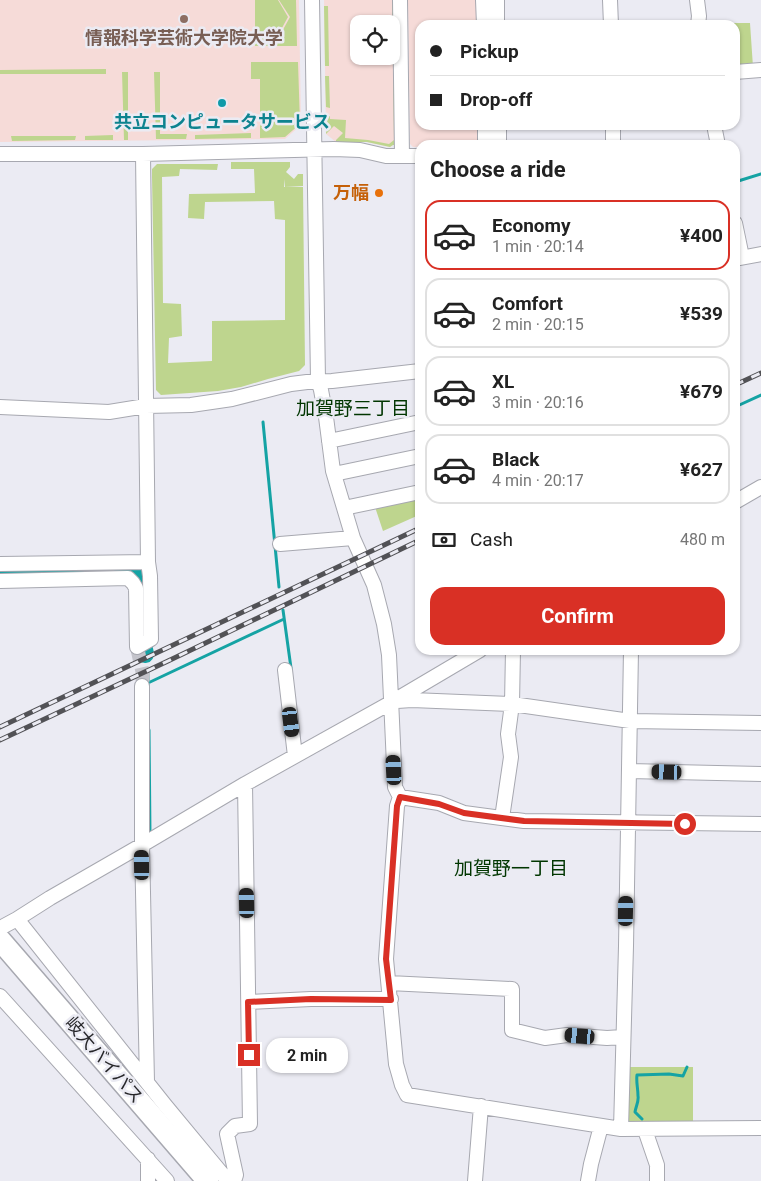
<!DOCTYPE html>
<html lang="en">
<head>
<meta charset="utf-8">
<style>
	body { margin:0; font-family:Roboto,"Noto Sans JP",sans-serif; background:#f2f2f2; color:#222; height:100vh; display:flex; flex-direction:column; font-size:19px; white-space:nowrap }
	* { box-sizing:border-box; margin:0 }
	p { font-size:16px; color:#767676 }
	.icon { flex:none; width:28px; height:28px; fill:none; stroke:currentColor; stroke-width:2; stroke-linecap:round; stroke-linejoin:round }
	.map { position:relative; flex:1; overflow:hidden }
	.side { position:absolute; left:415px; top:140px; width:325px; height:515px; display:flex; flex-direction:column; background:#fff; border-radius:15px; box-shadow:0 1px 4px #0004 }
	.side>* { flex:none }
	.hud { position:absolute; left:415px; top:20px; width:325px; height:110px; border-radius:15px; box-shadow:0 1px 4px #0004; display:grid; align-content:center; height:110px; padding:0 15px; background:#fff }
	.tools { position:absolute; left:350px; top:15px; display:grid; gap:10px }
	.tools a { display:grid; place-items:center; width:50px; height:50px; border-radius:10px; background:#fff; box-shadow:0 1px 4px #0004; font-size:25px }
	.end { position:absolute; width:22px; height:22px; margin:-11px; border:6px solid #d93025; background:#fff; box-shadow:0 0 0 2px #fff }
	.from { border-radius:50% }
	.bubble { position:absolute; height:35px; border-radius:15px; background:#fff; box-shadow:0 1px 4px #0004; font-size:16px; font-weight:700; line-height:35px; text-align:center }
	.car { position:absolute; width:15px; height:30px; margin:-15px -8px; border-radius:6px; box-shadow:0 0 4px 1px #0007; background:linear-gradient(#222 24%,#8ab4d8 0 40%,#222 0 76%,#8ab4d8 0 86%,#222 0) }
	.hud b { display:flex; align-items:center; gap:18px; height:48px; font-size:19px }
	.hud b+b { border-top:1px solid #e0e0e0 }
	.hud i { width:12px; height:12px; background:#222 }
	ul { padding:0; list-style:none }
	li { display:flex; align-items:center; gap:15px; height:70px; margin:0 10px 8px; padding:0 5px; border:2px solid #e0e0e0; border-radius:15px }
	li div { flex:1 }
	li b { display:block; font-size:19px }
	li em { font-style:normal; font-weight:700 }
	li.current { border-color:#d93025 }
	li>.icon { width:45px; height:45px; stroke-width:1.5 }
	h2 { padding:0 15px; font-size:22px; line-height:60px }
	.pay { display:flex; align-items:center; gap:12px; height:55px; padding:0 15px; font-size:19px }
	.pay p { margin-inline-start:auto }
	.cta { display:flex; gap:10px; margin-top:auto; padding:10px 15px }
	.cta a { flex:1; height:58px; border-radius:15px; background:#d93025; color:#fff; font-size:20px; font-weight:700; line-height:58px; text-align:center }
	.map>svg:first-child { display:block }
	.commercial { fill:#f6dbd8; fill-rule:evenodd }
	.green { fill:#bed58e }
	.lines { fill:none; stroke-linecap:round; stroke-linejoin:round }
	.stream { stroke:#15a3a4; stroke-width:3 }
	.river { stroke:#15a3a4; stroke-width:18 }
	.minor-tunnel { stroke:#c4c4cb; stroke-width:14; stroke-dasharray:14 7; stroke-linecap:butt }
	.minor-casing { stroke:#a7a8b0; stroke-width:16 }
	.highway-casing { stroke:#a7a8b0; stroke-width:24 }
	.minor { stroke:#fff; stroke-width:14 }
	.highway { stroke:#fff; stroke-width:21 }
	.rail-casing { stroke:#525256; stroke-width:5 }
	.rail { stroke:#ebebf3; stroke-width:3; stroke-dasharray:9; stroke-linecap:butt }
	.route { stroke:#d93025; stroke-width:6 }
	.education-dot { fill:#8d6e63; stroke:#ebebf3; stroke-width:2 }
	.culture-dot { fill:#0f9aa8; stroke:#ebebf3; stroke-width:2 }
	.food-dot { fill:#e8710a; stroke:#ebebf3; stroke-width:2 }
	.labels { text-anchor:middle; stroke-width:5; stroke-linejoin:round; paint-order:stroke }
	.education-label { font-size:18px; font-weight:bold; fill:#785e54; stroke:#ebebf3 }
	.culture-label { font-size:18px; font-weight:bold; fill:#0d838f; stroke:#ebebf3 }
	.food-label { font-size:18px; font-weight:bold; fill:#c56008; stroke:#ebebf3; text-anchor:end }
	.street-label { font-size:18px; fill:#27272a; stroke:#ebebf3 }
	.neighbourhood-label { font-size:19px; fill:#013600; stroke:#ebebf3 }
</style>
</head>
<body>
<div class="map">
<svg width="761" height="1181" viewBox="0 0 761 1181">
	<rect width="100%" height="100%" fill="#ebebf3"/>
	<path class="commercial" d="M0,0H299L301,125L285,139L0,142Z
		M324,0H395L397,145H393L390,147L367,142H336L326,134ZM359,24H391V56H359Z
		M408,0H478L479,25H420V125H480L479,145H420V147H413L410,144Z"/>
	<path class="green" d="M255,0H278L288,17L272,46H255Z
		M279,0H296L297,46H274L290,17Z
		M392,0H395L397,145H393L390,147L367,142H336V140L343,133L334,126L326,134V116H330V119L346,120L345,138L368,140L389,144L394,140Z
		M324,6H328L329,66H325Z
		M704,23H750L753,67L735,69V25H701Z
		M251,62H298L300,124L285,137L260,138V79H251Z
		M106,69V74H0V70Z
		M122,72H128V140H124Z
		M154,72H160V134H187L186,139H156Z
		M325,76H329L330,108L326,107Z
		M251,133V138L195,139V135Z
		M113,135V140H85V136Z
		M11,136H76L75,140L12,141Z
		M231,162H290V167L286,172L294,179L298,174H303V186L285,187L284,179V187H303L305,365L299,371L268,379L241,387L218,391L161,395L156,390L152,177V169L157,164H218L217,170L180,169L179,176L162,177L163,303L181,304L182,336L169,338L168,363L212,361V321L285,320V220L275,219L274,201L205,202L204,219L188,218L189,194L255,193L254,169H231Z
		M414,496L419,515L383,531L374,504Z
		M626,1067H693V1124L624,1123Z"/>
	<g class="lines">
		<path class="stream" d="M490,0V7
			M735,182L761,174
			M735,407L761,395
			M263,422L279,587
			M283,610L291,668
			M148,673V686
			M148,683L284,619
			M149,730L150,835
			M642,1119L635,1112C636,1106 639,1101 638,1096C638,1088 636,1082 637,1075L669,1074L683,1076L687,1067"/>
		<path class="river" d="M0,573L126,571L132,573L139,578L143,587L142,640L145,654"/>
		<path class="minor-tunnel" d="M137,647L143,674L142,686"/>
		<g class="minor-casing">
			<path id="minor" d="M312,0L318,380L321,390L326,417L333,471L353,538L374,585L384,624L389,655L395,787L400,797L397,806L386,959L396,1064L402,1085L407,1095L621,1129
				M400,0L402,156
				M483,0L484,25
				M497,0V25
				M610,0L611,25
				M697,0L699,16L698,25
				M735,72L761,70
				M485,125V145
				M499,125V145
				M613,125V145
				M714,125L718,145
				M0,154H143L334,149L360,150L386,156H420
				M735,223L742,257
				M735,259L761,254
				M0,407L109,412L146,406L191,405L232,399L291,384L307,382L332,381L420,371
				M329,441L420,422
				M334,474L420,456
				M735,502L761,487
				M344,508L420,492
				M280,544L353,538
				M0,564L148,562
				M0,581L128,578L133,583L136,588L137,647L151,639L150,576L148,562L143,154
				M631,650L626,946L621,1129L761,1128
				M285,670L295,756
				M142,686V845L147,1082
				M397,701L412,700L512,704L630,721L761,723
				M629,771L761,774
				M400,797L439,803L464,813L524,821L761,824
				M502,818L511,757L508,734L512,704L513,650
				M17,919L165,1105L223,1175L229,1181
				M4,926L17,919L50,898L142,845L245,784L392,702L480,650
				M389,983L512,989V1030L545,1038L567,1035L607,1038L623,1037
				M0,996L167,1181
				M249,1002L311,999H391
				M645,1130L657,1165V1181
				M148,1181V1159
				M234,1181L236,1175L227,1134L235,1126L250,1124L245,784
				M475,1181L481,1106
				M588,1181L591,1164L601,1126"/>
		</g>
		<g class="highway-casing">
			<path id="highway" d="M0,940L208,1181"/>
		</g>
		<use href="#minor" class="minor"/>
		<use href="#highway" class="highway"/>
		<g class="rail-casing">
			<path id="rail" d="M735,385L761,373
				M0,727L420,528
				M0,740L168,661L420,540"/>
		</g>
		<use href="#rail" class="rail"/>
	</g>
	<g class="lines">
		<path class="route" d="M249,1055L248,1002L311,999L391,1000L386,959L397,806L400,797L439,804L464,813L524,821L685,824"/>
	</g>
	<circle class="education-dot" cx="184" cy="19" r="5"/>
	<circle class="culture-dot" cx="222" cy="103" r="5"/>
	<circle class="food-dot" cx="379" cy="193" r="5"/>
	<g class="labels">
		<g class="education-label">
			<text x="184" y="44">情報科学芸術大学院大学</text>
		</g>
		<g class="culture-label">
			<text x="222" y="128">共立コンピュータサービス</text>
		</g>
		<g class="food-label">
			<text x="369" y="199">万幅</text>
		</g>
		<g class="street-label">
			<text transform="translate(104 1060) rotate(49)" y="6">岐大バイパス</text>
		</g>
		<g class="neighbourhood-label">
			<text x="353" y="415">加賀野三丁目</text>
			<text x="511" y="875">加賀野一丁目</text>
		</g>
	</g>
</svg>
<div class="tools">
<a><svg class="icon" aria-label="locate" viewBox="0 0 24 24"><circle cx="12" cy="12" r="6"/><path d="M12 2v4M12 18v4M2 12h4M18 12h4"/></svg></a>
</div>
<i class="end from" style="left:685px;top:824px"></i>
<i class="end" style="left:249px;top:1055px"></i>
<div class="bubble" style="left:266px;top:1038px;width:82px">2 min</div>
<i class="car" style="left:291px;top:722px;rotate:173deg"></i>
<i class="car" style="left:394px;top:770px;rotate:357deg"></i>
<i class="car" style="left:667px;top:772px;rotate:272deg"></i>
<i class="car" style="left:142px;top:865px;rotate:359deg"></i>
<i class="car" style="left:247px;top:903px;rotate:359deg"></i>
<i class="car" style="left:626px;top:911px;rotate:1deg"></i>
<i class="car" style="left:580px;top:1036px;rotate:275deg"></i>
<div class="hud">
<b><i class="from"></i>Pickup</b>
<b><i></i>Drop-off</b>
</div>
<section class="side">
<h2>Choose a ride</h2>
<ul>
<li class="current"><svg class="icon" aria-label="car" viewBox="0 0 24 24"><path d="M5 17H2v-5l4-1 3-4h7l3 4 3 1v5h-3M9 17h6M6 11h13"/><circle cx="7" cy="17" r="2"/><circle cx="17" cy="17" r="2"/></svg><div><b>Economy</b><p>1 min · 20:14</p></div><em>¥400</em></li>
<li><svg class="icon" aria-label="car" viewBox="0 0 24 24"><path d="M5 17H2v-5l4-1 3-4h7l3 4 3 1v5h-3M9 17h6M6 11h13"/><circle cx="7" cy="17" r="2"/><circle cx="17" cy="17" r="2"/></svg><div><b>Comfort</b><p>2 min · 20:15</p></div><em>¥539</em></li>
<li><svg class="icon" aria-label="car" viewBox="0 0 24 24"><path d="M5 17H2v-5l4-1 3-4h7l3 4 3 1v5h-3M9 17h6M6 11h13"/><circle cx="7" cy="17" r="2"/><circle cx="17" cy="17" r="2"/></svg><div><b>XL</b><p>3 min · 20:16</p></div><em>¥679</em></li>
<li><svg class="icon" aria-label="car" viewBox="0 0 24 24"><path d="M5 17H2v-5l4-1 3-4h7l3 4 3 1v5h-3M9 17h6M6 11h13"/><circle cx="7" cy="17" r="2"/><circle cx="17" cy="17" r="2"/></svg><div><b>Black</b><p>4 min · 20:17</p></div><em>¥627</em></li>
</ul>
<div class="pay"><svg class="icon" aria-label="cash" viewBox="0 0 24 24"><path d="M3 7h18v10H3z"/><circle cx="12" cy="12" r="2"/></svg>Cash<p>480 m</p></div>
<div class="cta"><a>Confirm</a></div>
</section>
</div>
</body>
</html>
